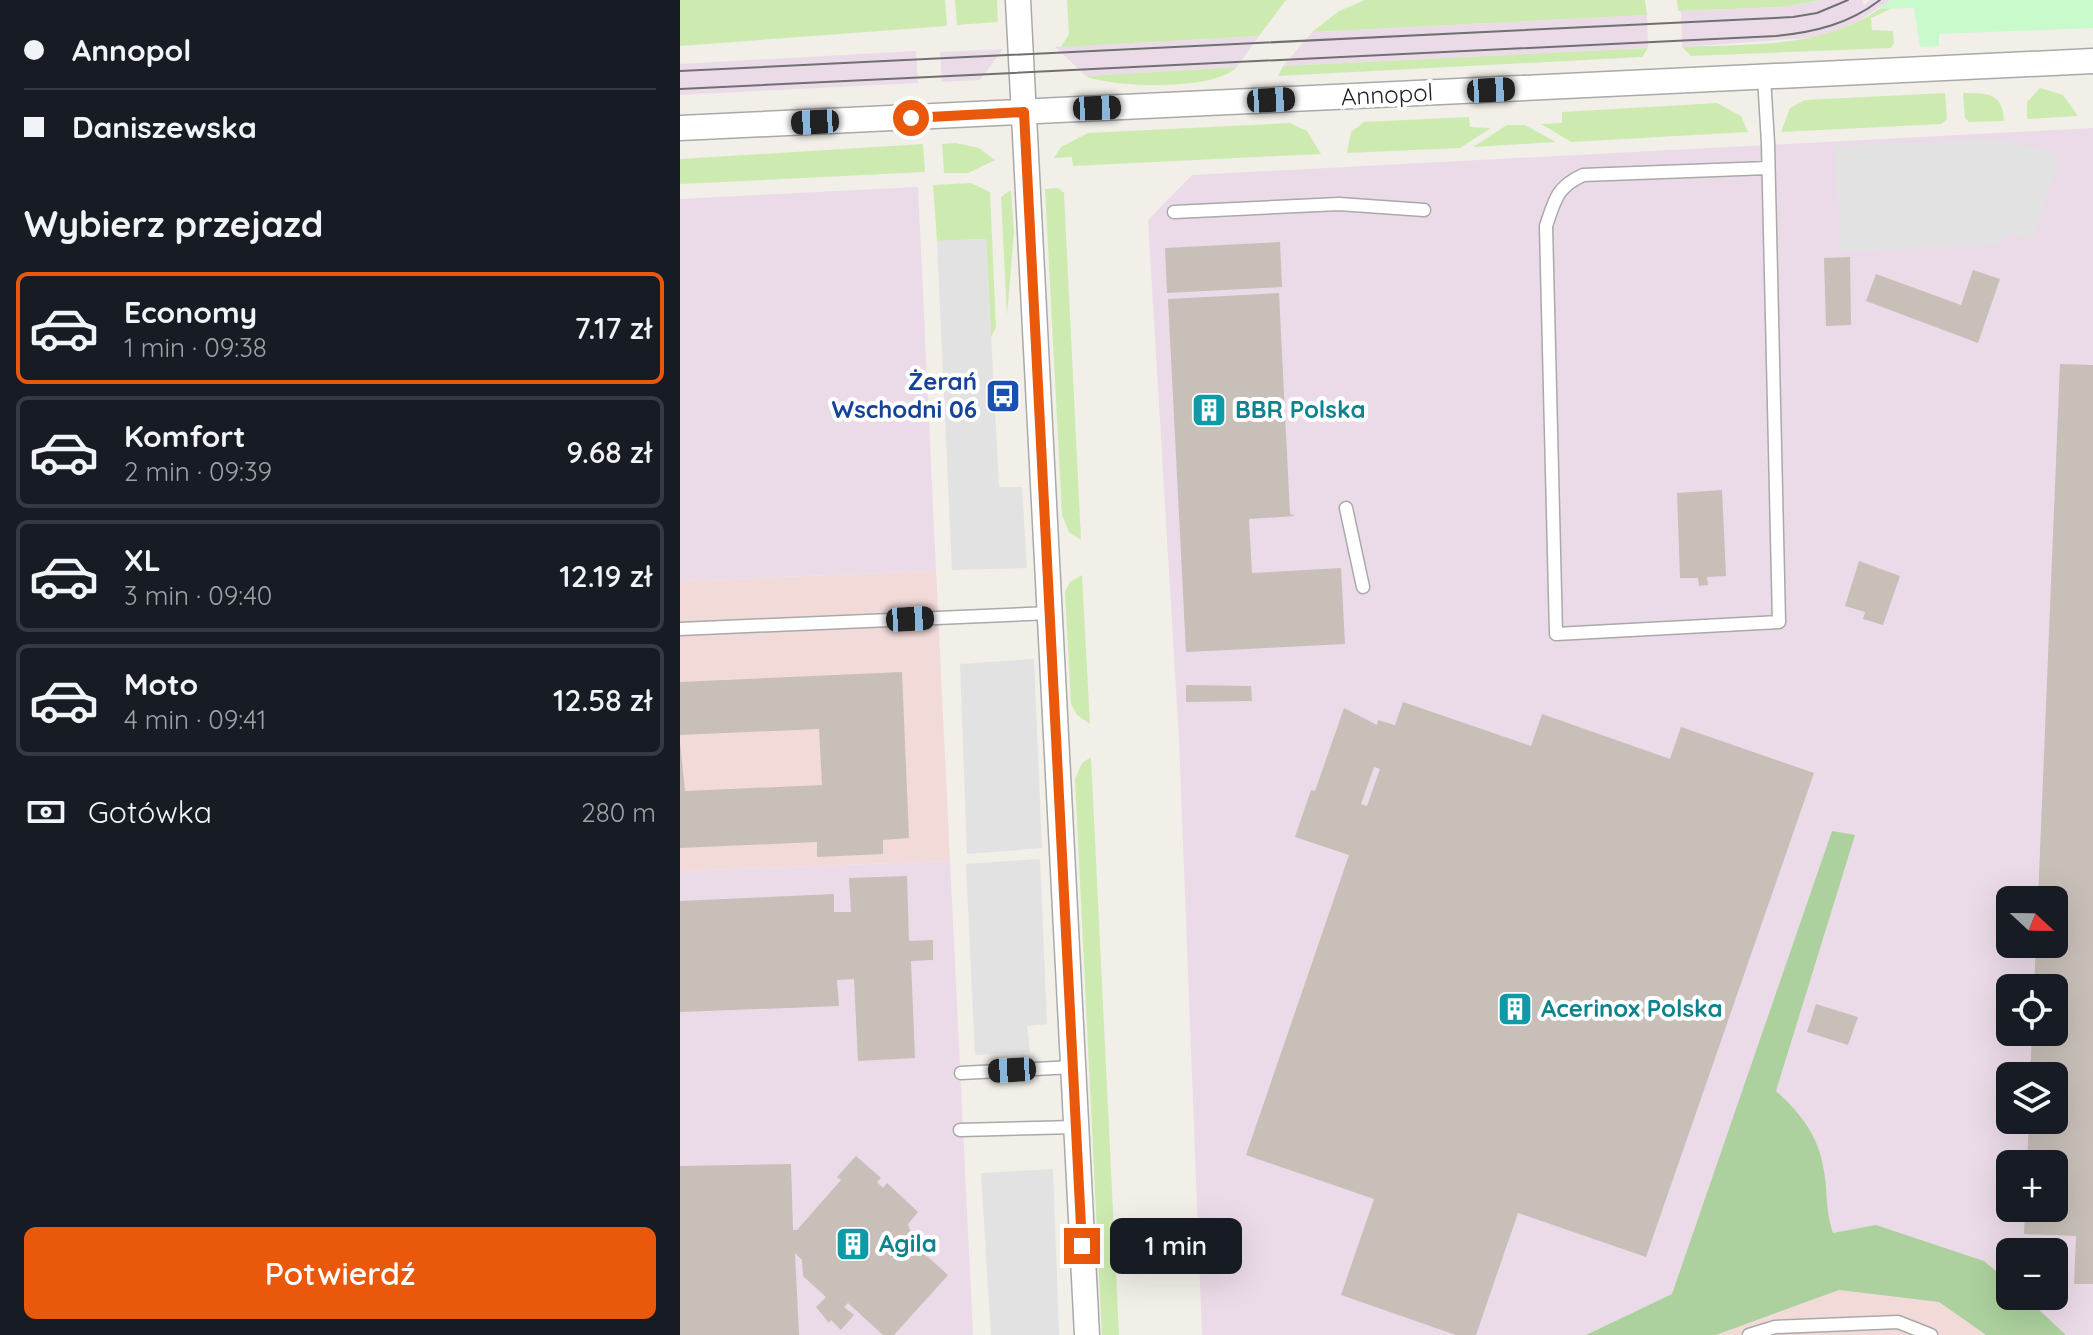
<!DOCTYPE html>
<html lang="pl">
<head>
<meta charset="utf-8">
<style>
	body { margin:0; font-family:Quicksand,sans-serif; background:#20242c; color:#f1f3f6; height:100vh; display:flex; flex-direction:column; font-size:30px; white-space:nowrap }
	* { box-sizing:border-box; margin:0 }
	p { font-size:26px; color:#9ea1a6 }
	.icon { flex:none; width:44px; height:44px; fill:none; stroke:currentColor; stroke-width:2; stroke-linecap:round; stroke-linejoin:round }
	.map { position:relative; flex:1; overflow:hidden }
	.side { display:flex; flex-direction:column; background:#171b24; width:680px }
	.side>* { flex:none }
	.top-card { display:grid; align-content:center; height:176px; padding:0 24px; background:#171b24 }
	.needle { width:52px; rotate:112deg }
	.controls { position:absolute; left:1316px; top:886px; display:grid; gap:16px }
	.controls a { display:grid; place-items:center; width:72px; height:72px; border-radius:12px; background:#171b24; box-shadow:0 8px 32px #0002; font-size:40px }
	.end { position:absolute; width:36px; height:36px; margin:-18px; border:10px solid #ea580c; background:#fff; box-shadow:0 0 0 4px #fff }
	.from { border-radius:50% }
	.bubble { position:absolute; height:56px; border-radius:12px; background:#171b24; box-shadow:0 8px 32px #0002; font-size:26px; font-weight:600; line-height:56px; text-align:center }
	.car { position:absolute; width:24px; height:48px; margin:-24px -12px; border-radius:10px; box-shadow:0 0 6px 2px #0007; background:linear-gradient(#222 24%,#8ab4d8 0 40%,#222 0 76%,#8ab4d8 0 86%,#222 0) }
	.top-card b { display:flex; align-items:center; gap:28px; height:76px; font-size:30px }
	.top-card b+b { border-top:2px solid #363941 }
	.top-card i { width:20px; height:20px; background:#f1f3f6 }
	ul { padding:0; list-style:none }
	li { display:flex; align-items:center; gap:24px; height:112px; margin:0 16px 12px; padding:0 8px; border:4px solid #363941; border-radius:12px }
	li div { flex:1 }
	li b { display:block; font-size:30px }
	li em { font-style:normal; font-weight:600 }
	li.active { border-color:#ea580c }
	li>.icon { width:72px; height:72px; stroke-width:1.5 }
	h2 { padding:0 24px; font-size:36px; line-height:96px }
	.pay { display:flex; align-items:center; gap:20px; height:88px; padding:0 24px; font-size:30px }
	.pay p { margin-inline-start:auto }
	.action { display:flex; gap:16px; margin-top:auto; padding:16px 24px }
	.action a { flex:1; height:92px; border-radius:12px; background:#ea580c; color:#fff; font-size:32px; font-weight:600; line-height:92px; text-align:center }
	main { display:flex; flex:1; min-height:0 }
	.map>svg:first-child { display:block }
	.commercial { fill:#f2dad9 }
	.industrial { fill:#ebdbe8; fill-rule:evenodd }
	.grass { fill:#cdebb0 }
	.forest { fill:#add19e }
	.park { fill:#c8facc }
	.parking { fill:#e2e2e2 }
	.building { fill:#c7bfb8; fill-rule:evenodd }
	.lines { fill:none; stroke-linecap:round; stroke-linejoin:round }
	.service-casing { stroke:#a9a9a9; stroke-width:15 }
	.minor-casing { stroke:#a9a9a9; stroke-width:27 }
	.service { stroke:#fff; stroke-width:12 }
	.minor { stroke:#fff; stroke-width:24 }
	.tram { stroke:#707070; stroke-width:2 }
	.route { stroke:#ea580c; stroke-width:10 }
	.labels { text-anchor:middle; stroke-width:8; stroke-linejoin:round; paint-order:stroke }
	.street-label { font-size:24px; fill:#222; stroke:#fff }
	.transit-label { font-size:24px; font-weight:bold; fill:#164399; stroke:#fff; text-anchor:end }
	.culture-label { font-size:24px; font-weight:bold; fill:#0d838f; stroke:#fff; text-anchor:start }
</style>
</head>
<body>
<main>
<section class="side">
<div class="top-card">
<b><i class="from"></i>Annopol</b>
<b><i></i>Daniszewska</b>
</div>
<h2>Wybierz przejazd</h2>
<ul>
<li class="active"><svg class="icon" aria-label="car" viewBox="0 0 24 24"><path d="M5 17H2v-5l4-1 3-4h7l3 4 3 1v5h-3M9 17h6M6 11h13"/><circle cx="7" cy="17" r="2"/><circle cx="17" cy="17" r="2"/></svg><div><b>Economy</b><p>1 min · 09:38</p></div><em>7.17 zł</em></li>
<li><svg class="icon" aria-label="car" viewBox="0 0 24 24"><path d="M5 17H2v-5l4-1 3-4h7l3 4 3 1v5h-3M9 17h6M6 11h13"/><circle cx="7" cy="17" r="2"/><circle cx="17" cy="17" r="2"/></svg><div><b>Komfort</b><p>2 min · 09:39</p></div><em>9.68 zł</em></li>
<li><svg class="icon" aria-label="car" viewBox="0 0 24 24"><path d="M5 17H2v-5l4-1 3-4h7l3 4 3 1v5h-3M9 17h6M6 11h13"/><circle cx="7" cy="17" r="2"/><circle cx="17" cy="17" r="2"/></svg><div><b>XL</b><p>3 min · 09:40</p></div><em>12.19 zł</em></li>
<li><svg class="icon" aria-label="car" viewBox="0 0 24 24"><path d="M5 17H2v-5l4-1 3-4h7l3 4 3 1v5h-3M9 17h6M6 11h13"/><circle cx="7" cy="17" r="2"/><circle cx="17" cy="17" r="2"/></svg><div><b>Moto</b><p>4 min · 09:41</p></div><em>12.58 zł</em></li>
</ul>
<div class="pay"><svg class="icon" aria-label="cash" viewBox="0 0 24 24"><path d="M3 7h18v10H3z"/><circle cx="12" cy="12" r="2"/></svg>Gotówka<p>280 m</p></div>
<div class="action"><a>Potwierdź</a></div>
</section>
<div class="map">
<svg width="1413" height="1335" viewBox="0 0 1413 1335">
	<rect width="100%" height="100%" fill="#f2efe9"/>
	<path class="commercial" d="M256,571L270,861L0,871V581Z
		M1159,1290L1259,1302L1306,1335H1036Z"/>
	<path class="industrial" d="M1142,0H1182L1184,5L1190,0H1211L1171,26L1140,37L1002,47L1001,11L1101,7Z
		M967,15L968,48L603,66L632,32Z
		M579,36L557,67L406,76L375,47Z
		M323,49L300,80L262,82L260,52Z
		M236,51L238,83L0,95V64Z
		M1413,128V1335H1306L1259,1302L1159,1290L1036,1335L991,1295L906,1335H522L499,739L468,220L512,175ZM1330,900H1374V944H1330ZM1330,988H1374V1032H1330ZM1330,1076H1374V1120H1330ZM1330,1164H1374V1208H1330ZM1330,1252H1374V1296H1330Z
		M238,187L256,571L0,581V199Z
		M270,861L293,1335H0V871Z"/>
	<path class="grass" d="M0,0H265L267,26L0,46Z
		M275,0H317L318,22L277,25Z
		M387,0H606L579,36L381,47L389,34Z
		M685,0H965L967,15L632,32L659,11Z
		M997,0H1142L1101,7L998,11Z
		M1211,0L1275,5L1213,8L1191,18L1192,30L1213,31L1214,44L1210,48L1011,56L1002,47C1075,43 1151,50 1211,0Z
		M968,48L962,57L598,76L603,66Z
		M557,67C534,91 435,88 405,76Z
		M1360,88L1383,95L1398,116L1347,119V102Z
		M1265,93L1267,119L1262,124L1101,132L1110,108L1125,100Z
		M1283,93C1308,93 1323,93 1324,121L1289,122L1285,118Z
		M1037,103L1061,116L1068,132L891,142L861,124L882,123V112Z
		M789,117L790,127L811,128L780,148L667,153L671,132L684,122Z
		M610,123L627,131L641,154L393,166L392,157L374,158L381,147L408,133Z
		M827,125H845L876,142L793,147Z
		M276,143L299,148L315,160L288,173H264L262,144Z
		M243,144L245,172L0,184V159Z
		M291,183L310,192L316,327L311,337L306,239L257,241L253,185Z
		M378,188L384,193L401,540L389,532L382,515L365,189Z
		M331,190L334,232L327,316L321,197Z
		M402,575L410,724L397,715L391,704L385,592L390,582Z
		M411,757L439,1335H422L395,779L402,763Z"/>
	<path class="forest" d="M1152,831L1175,835L1096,1091C1121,1114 1139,1136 1144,1171C1148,1194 1145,1208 1153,1233L1196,1225L1304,1261L1330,1283V1296H1344L1386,1335H1306L1259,1302L1159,1290L1036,1335H906L992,1294Z"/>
	<path class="park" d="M1211,0H1413V28L1259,34V46L1240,47L1234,8L1199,9Z"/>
	<path class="parking" d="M1321,139L1380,156L1353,239L1332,233L1315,245L1161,252L1154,146Z
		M306,239L319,487H342L347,568L272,570L257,241Z
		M354,659L362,848L287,854L280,664Z
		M360,859L367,1024L347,1026L350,1052L295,1055L286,864Z
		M373,1169L379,1335H311L301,1173Z"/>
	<path class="building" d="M600,242L602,287L487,293L485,248Z
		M1170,257L1171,325L1146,326L1144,258Z
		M1293,270L1320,279L1298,343L1186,301L1196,274L1281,305Z
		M599,293L610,514L615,516L569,519L572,573L661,568L665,644L506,652L488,299Z
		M1380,364L1413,365V1284H1394L1396,1236L1344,1234L1345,1208H1374V1164H1347L1349,1120H1374V1076H1350L1352,1032H1374V988H1354L1356,944H1374V900H1358Z
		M1042,490L1046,576L1027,577L1028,585L1019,586L1018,578H1000L997,493Z
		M1179,561L1220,576L1203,625L1183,619L1185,612L1165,606Z
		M222,672L229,838L203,840V854L137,857V842L0,848V742L5,791L142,785L139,729L0,735V682Z
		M506,685L571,686L572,701L506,702Z
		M723,702L851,746L862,714L990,759L1001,727L1134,773L966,1257L838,1213L796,1335H776L661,1295L694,1199L566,1155L669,855L615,837L631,790L635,791L664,708L697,725L698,720L715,725ZM694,767L700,769L687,806L681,804Z
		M227,876L229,941L253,940V960L231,961L235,1058L178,1061L174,979L157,980L159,1006L0,1012V901L154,894V912H171L169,878Z
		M1136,1004L1178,1017L1168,1045L1127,1032Z
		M176,1156L201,1178L197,1182L203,1188L207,1183L238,1212L228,1224L232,1237L229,1240L268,1275L214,1335H203L168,1303L164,1307L174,1315L161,1330L151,1320L149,1323L136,1307L146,1297L123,1276L122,1260L115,1253L119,1335H0V1166L111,1164L113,1230H117L161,1180L157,1177Z"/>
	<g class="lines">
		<g class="service-casing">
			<path id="service" d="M1084,77L1088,143L1099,622L876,634L866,226C875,199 877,187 903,175L1088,168
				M494,212L659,204L744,210
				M666,508L683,587
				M0,629L370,613
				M281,1073L393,1067
				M280,1130L395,1127
				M1069,1335L1095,1327L1218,1322L1251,1335"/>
		</g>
		<g class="minor-casing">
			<path id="minor" d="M338,0L407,1335
				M0,128L1413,61"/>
		</g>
		<use href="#service" class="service"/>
		<use href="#minor" class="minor"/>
		<path class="tram" d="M0,71L1113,17L1137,13L1168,0
			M0,89L1096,36C1135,32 1169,24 1200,0"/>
	</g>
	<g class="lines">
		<path class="route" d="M231,118L344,112L402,1246"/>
	</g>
	<defs>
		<g id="bus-square" transform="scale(1.8)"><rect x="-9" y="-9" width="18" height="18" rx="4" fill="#1a4fb4" stroke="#fff"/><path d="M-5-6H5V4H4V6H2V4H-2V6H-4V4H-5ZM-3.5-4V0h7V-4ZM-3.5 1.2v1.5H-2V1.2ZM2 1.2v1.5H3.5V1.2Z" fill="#fff"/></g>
		<g id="building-square" transform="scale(1.8)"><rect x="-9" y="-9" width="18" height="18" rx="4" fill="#0f9aa8" stroke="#fff"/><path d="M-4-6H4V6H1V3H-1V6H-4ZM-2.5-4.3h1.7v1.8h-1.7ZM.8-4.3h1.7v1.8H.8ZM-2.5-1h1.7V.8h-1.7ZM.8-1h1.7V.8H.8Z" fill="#fff"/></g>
	</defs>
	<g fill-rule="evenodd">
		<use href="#bus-square" x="323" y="396"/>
		<use href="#building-square" x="529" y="410"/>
		<use href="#building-square" x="835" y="1009"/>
		<use href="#building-square" x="173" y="1244"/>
	</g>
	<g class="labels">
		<g class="street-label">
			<text transform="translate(707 95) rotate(-3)" y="8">Annopol</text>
		</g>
		<g class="transit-label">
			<text x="297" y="390">Żerań<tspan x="297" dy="28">Wschodni 06</tspan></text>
		</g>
		<g class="culture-label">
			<text x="555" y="418">BBR Polska</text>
			<text x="861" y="1017">Acerinox Polska</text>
			<text x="199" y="1252">Agila</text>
		</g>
	</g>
</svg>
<div class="controls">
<a><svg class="needle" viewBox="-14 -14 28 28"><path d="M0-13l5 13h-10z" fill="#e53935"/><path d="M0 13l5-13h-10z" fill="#9ea1a6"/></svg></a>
<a><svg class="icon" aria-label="locate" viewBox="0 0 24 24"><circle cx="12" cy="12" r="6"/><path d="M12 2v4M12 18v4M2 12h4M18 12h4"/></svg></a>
<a><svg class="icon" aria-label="layers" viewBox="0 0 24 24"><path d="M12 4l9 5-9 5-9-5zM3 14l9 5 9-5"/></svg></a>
<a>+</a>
<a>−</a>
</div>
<i class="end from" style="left:231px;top:118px"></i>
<i class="end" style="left:402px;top:1246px"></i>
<div class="bubble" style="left:430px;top:1218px;width:132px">1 min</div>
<i class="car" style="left:811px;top:90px;rotate:87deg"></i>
<i class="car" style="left:591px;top:100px;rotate:87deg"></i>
<i class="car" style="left:417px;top:108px;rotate:88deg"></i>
<i class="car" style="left:135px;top:122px;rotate:267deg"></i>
<i class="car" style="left:230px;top:619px;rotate:87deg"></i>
<i class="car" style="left:332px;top:1070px;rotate:267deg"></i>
</div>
</main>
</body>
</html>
